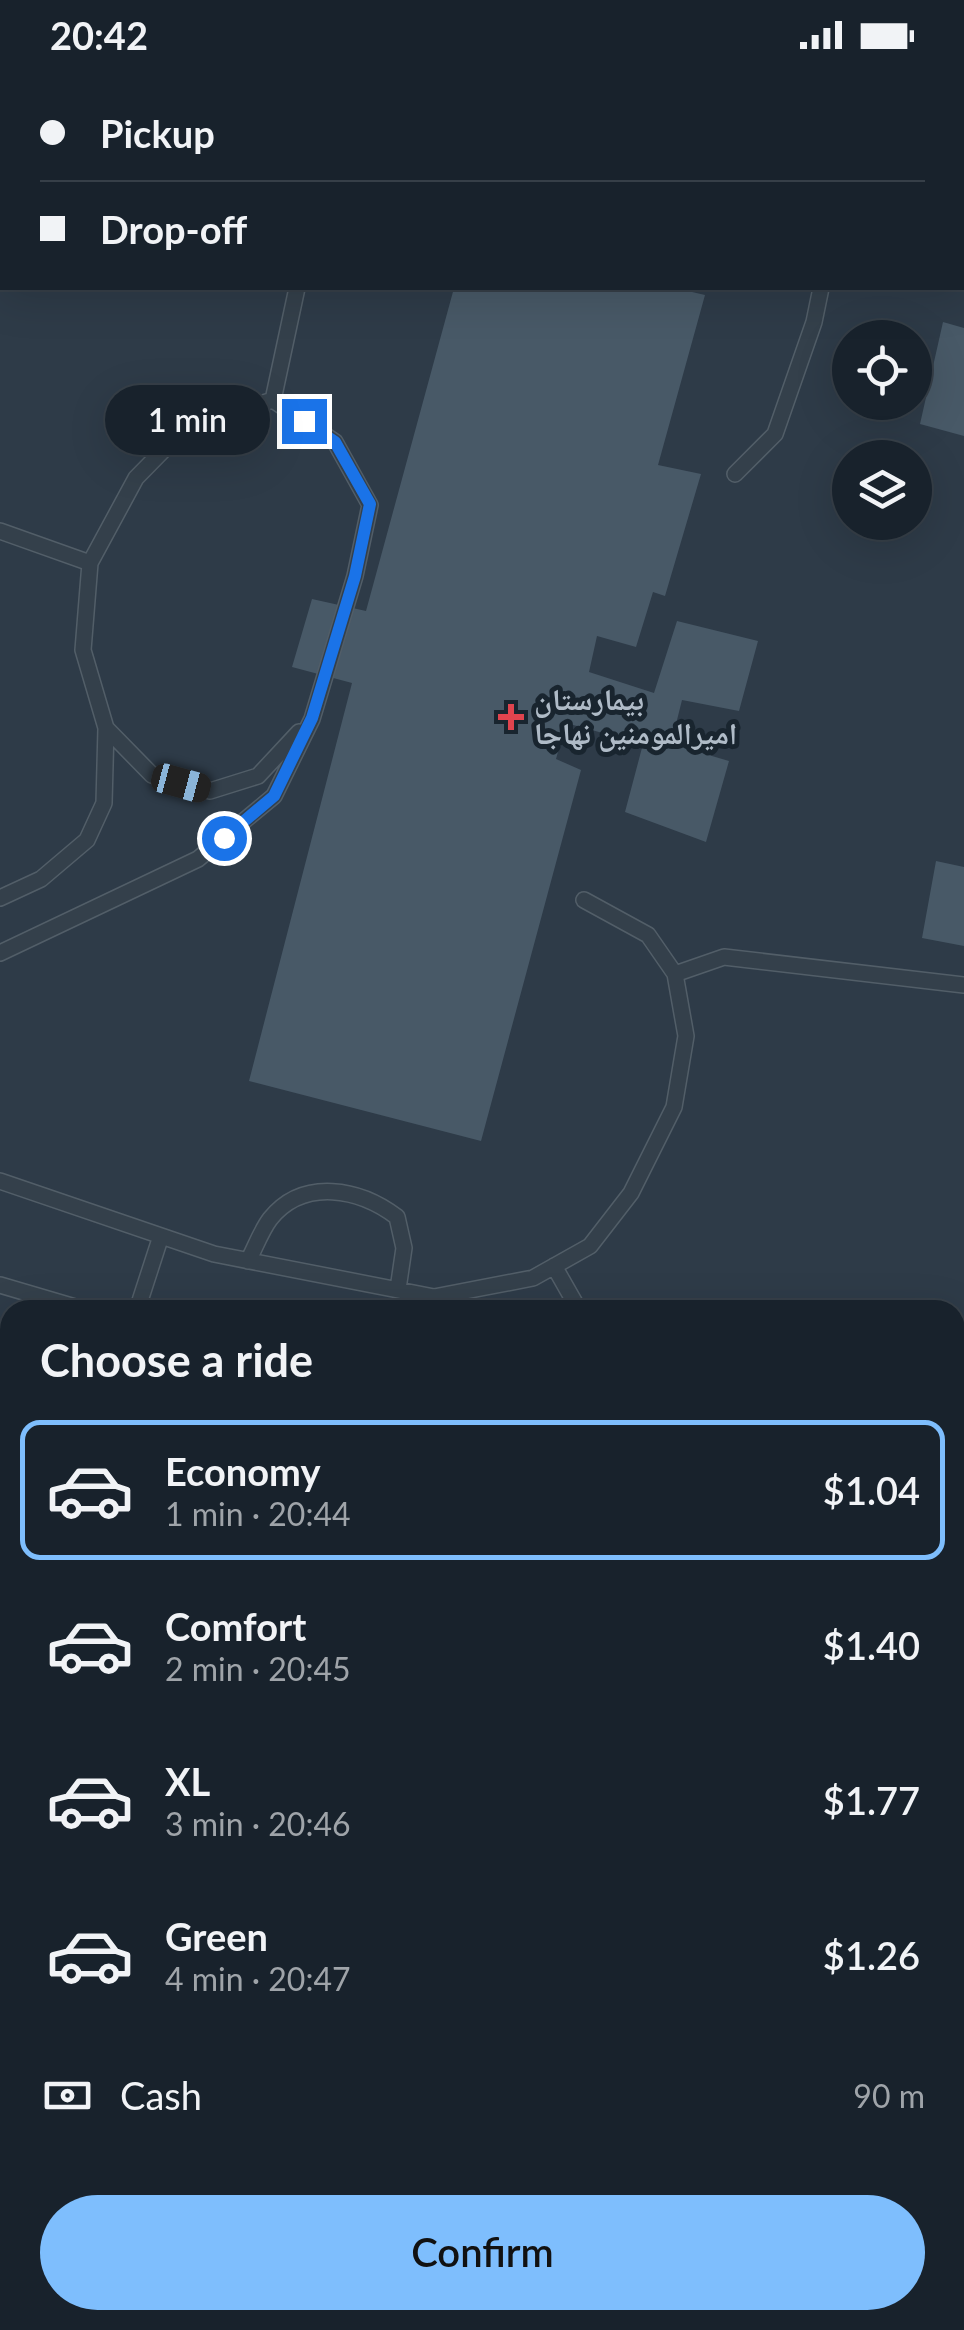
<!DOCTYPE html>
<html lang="en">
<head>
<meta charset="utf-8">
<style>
	body { margin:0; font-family:Lato,"Noto Naskh Arabic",sans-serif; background:#212a34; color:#f1f3f6; height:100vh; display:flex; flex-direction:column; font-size:38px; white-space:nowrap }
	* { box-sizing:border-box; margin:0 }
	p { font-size:32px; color:#9fa4a9 }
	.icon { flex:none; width:55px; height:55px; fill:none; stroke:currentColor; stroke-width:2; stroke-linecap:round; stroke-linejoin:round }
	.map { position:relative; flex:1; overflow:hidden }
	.side { position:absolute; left:0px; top:1230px; width:965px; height:1030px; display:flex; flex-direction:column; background:#18222c; border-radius:30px 30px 0 0; box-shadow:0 10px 40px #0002,0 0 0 2px #363f48 }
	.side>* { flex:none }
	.top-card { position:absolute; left:0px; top:0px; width:965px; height:220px; box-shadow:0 10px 40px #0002,0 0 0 2px #363f48; display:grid; align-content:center; height:220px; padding:0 40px; background:#18222c }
	.fabs { position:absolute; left:832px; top:250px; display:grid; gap:20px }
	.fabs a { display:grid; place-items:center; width:100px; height:100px; border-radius:50%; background:#18222c; box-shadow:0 10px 40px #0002,0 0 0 2px #363f48; font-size:50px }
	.end { position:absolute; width:45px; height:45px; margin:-22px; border:12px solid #1a73e8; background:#fff; box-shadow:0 0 0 5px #fff }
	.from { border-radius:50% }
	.bubble { position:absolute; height:70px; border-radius:35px; background:#18222c; box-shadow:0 10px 40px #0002,0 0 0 2px #363f48; font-size:32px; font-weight:600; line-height:70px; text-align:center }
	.car { position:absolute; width:30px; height:60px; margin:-30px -15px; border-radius:12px; box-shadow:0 0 8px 2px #0007; background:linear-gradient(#222 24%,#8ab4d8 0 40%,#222 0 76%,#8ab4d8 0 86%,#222 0) }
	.top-card b { display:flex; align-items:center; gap:35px; height:95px; font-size:38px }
	.top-card b+b { border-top:2px solid #363f48 }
	.top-card i { width:25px; height:25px; background:#f1f3f6 }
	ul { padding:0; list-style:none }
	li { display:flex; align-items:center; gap:30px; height:140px; margin:0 20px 15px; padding:0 20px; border:5px solid transparent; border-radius:20px }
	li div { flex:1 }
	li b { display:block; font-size:38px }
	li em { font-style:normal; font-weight:600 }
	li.selected { border-color:#7ebefd }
	li>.icon { width:90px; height:90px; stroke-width:1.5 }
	h2 { padding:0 40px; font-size:45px; line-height:120px }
	.pay { display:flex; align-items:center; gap:25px; height:110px; padding:0 40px; font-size:38px }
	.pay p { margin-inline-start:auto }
	.cta { display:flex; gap:20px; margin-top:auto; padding:20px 40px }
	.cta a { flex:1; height:115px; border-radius:60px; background:#7ebefd; color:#111; font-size:40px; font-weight:600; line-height:115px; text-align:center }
	.status { display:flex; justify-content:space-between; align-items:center; height:70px; padding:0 50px; background:#18222c; direction:ltr }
	.status svg { height:28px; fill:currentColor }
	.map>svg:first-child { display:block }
	.airport { fill:#2e3b48; fill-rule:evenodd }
	.building { fill:#485967 }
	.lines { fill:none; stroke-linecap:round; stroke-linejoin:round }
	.lane-casing { stroke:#525e68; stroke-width:18 }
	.street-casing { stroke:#525e68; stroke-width:35 }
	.secondary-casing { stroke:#525e68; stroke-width:48 }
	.lane { stroke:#34404b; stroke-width:15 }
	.street { stroke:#34404b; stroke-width:32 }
	.secondary { stroke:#42505e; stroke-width:45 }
	.route { stroke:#1a73e8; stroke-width:12 }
	.health-dot { fill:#e0444e; stroke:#19252f; stroke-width:4 }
	.labels { text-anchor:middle; stroke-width:10; stroke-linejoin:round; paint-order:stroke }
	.poi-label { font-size:30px; font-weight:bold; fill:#afbbc7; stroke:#19252f; text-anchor:start }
</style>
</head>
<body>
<div class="status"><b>20:42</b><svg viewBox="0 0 49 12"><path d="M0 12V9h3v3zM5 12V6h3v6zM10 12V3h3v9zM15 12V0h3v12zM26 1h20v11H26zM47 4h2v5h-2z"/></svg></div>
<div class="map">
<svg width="964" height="2260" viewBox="0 0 964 2260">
	<rect width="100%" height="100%" fill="#202e3a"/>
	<path class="airport" d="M0,0H964V2260H0ZM2,2H962V218H2ZM850,268H915V332H850ZM850,388H915V452H850ZM10,1240H955V2250H10Z"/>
	<path class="building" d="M454,218H675L705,225L658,395L701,404L665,526L653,522L636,577L597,566L589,602L654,623L677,551L758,571L739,641L682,630L671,674L729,691L706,772L625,742L643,674L566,653L556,689L581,700L481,1071L249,1011L352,613L292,597L312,529L366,541Z
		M943,252L964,258V366L920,354Z
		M936,791L964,797V876L922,868Z
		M795,2250H875V2260H795Z"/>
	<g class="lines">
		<g class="lane-casing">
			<path id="lane" d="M591,0L600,2
				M928,0L930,2
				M349,2L350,0
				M962,27H964
				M0,132H2
				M273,330L297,218
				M735,404L775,364L814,252L821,218
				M0,461L90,493
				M106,658L152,705L210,721L258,706L299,662
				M0,828L41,809L87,770L104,733L106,658L83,580L90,493L136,408L187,356L273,330L335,372L370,435L355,506L312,649L274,726L198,789L0,883
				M675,904L724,887L964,915
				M0,1111L214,1184L434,1227L533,1208L590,1176L631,1123L674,1037L686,966L675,904L648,865L584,830
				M248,1191C255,1178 261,1161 270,1149C304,1107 360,1119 397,1147L404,1178L398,1219
				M554,1196L579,1240
				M0,1215L85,1240
				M137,1240L160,1169
				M0,1361L10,1364"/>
		</g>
		<g class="street-casing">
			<path id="street" d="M44,2250V2260
				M326,2250L327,2260
				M611,2250V2260
				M936,2250L937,2260"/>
		</g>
		<g class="secondary-casing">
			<path id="secondary" d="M955,2141L964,2140
				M0,2170H10
				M955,2193L964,2192
				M0,2214H10"/>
		</g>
		<use href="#lane" class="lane"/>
		<use href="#street" class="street"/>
		<use href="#secondary" class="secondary"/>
	</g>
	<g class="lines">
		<path class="route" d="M224,768L274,726L312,648L355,506L370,434L335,372L304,351"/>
	</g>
	<path class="health-dot" d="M506 632h10v10h10v10h-10v10h-10v-10h-10v-10h10z"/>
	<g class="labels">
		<g class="poi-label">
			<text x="534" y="640">بیمارستان<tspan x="534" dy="34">امیرالمومنین نهاجا</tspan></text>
		</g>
	</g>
</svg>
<div class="fabs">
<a><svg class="icon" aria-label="locate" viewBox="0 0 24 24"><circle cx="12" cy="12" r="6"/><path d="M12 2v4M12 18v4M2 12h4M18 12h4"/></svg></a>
<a><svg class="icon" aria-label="layers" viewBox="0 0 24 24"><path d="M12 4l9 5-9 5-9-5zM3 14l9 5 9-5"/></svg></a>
</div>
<i class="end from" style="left:224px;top:768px"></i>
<i class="end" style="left:304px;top:351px"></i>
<div class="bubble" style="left:105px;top:315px;width:165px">1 min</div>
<i class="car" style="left:181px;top:713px;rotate:105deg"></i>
<div class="top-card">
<b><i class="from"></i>Pickup</b>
<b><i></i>Drop-off</b>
</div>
<section class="side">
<h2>Choose a ride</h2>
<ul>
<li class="selected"><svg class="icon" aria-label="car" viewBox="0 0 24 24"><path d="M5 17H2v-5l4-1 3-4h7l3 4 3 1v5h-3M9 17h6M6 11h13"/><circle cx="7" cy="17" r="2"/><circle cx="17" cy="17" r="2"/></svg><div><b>Economy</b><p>1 min · 20:44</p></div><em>$1.04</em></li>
<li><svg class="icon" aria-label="car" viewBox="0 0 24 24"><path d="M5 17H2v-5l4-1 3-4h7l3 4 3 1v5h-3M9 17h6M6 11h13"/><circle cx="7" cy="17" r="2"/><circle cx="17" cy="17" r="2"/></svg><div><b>Comfort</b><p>2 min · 20:45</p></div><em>$1.40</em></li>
<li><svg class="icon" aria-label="car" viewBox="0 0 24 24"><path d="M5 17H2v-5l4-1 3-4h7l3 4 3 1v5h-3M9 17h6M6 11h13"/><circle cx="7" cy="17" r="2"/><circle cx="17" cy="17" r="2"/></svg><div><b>XL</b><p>3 min · 20:46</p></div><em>$1.77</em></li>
<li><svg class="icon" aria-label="car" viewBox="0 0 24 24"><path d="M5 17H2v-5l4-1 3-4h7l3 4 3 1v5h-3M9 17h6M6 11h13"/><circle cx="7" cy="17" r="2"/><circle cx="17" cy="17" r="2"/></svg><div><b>Green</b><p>4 min · 20:47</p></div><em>$1.26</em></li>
</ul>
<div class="pay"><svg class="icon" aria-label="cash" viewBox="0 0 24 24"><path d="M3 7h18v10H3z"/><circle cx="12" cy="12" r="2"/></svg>Cash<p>90 m</p></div>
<div class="cta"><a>Confirm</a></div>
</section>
</div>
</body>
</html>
